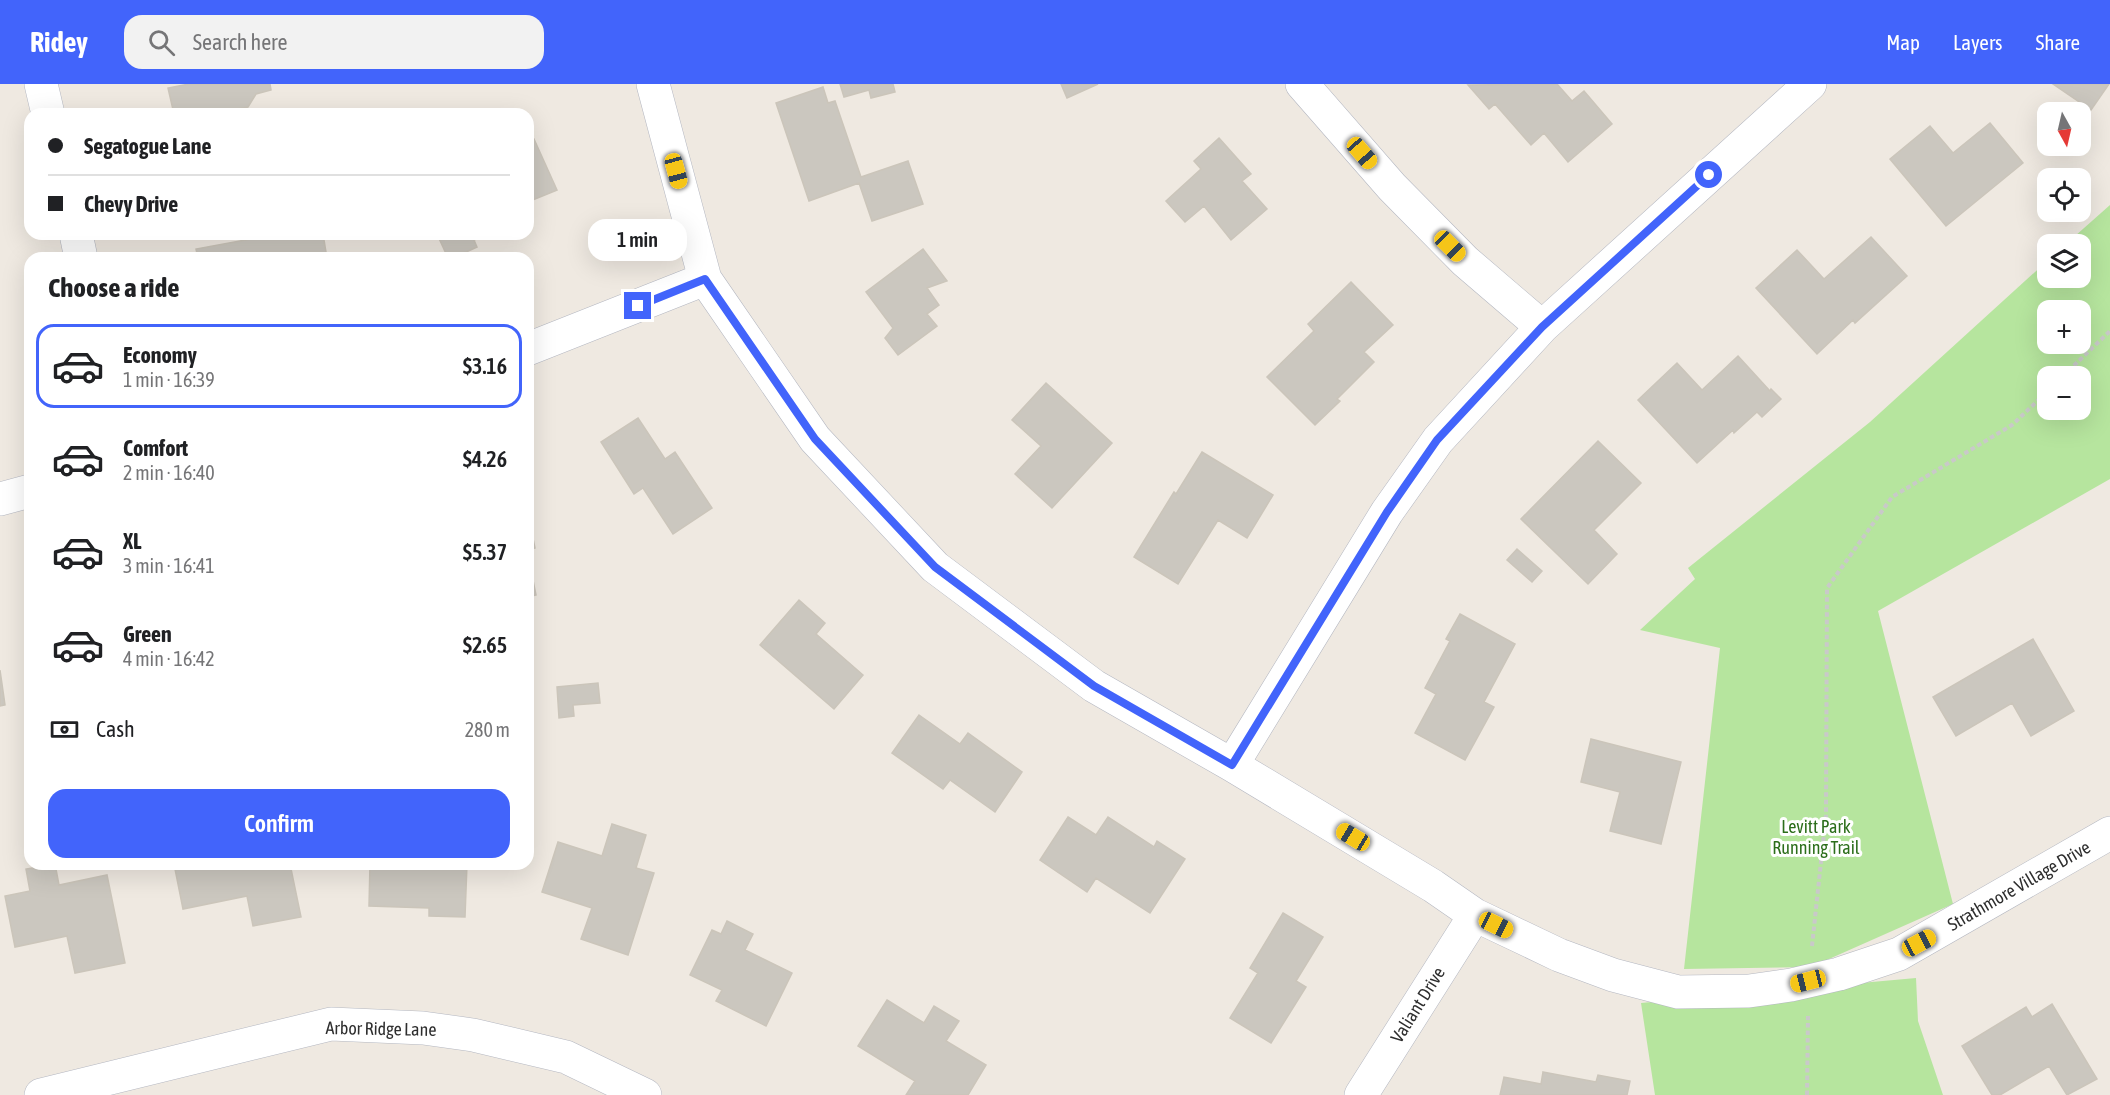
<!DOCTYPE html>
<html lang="en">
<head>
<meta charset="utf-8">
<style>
	body { margin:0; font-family:"Asap Condensed",sans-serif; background:#f2f2f2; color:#202124; height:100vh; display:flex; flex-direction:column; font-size:22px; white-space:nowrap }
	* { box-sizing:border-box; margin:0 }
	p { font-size:20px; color:#757577 }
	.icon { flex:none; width:33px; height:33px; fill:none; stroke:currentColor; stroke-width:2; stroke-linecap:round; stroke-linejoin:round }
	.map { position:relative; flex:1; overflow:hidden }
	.details { position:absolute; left:24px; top:168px; width:510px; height:618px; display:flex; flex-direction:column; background:#fff; border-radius:18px; box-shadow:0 6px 24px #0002 }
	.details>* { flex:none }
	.hud { position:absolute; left:24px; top:24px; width:510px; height:132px; border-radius:18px; box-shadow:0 6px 24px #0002; display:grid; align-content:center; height:132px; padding:0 24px; background:#fff }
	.needle { width:39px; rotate:172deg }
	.controls { position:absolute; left:2037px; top:18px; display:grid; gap:12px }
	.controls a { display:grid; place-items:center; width:54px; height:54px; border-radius:12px; background:#fff; box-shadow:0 6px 24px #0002; font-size:30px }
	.end { position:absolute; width:27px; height:27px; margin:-14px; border:8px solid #4264fb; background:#fff; box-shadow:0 0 0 3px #fff }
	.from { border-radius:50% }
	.bubble { position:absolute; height:42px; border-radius:18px; background:#fff; box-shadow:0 6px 24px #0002; font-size:20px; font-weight:600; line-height:42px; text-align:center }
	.car { position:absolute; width:18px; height:36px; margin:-18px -9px; border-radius:8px; box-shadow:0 0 4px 2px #0007; background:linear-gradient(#f5c518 24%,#345 0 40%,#f5c518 0 76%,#345 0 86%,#f5c518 0) }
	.hud b { display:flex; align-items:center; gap:21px; height:57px; font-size:22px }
	.hud b+b { border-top:2px solid #e0e0e0 }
	.hud i { width:15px; height:15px; background:#202124 }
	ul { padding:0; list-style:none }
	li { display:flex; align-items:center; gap:18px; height:84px; margin:0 12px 9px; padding:0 12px; border:3px solid transparent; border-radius:18px }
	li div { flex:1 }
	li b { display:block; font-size:22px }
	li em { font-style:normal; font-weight:600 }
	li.current { border-color:#4264fb }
	li>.icon { width:54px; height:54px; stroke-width:1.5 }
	h2 { padding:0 24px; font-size:27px; line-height:72px }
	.pay { display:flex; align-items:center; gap:15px; height:66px; padding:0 24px; font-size:22px }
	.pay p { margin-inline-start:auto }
	.primary-button { display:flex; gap:12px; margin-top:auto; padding:12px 24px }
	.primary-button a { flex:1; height:69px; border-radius:18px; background:#4264fb; color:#fff; font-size:24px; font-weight:600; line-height:69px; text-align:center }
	header { display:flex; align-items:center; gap:36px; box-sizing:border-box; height:84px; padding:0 30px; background:#4264fb; color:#fff }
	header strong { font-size:28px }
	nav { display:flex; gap:33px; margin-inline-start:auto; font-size:21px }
	.search { width:420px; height:54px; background:#f2f2f2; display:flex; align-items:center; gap:15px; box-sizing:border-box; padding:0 21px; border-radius:18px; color:#757577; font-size:22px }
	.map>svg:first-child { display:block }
	.green { fill:#b6e59e; fill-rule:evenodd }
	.building { fill:#cbc7bf; stroke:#cbc5ba; stroke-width:1.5 }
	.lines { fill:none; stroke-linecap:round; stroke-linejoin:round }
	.minor-casing { stroke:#b4b7c1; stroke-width:34 }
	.path { stroke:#c9c9c9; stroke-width:4; stroke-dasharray:4.5 3; stroke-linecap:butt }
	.minor { stroke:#fff; stroke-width:33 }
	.route { stroke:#4264fb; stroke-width:8 }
	.labels { text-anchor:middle; stroke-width:6; stroke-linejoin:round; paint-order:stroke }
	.park-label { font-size:18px; fill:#2c6e1b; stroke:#fff }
	.street-label { font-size:18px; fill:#2e2e2e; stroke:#fff }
</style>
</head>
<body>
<header>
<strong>Ridey</strong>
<div class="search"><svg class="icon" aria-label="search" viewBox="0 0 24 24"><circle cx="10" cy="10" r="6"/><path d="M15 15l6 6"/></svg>Search here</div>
<nav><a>Map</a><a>Layers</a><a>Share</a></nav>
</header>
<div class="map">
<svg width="2110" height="1011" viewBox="0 0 2110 1011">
	<rect width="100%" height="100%" fill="#efe9e1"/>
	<path class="green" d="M2110,121V395L1878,527L1953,820L1811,883L1684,885L1720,564L1640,546L1695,495L1688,484L1870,338L2047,177L2048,194H2080V160H2066ZM2048,226H2080V260H2048ZM2048,292H2080V326H2048Z
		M1916,894L1918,937L1943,1011H1655L1641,919Z"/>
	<path class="building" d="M189,0H270L271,6L256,10L248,23L227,27L228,30H174L168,4Z
		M840,0H893L895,8L871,14L869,6L844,13Z
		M1061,0H1098L1067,14Z
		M1557,0L1572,17L1584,7L1612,40L1568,78L1544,49L1531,61L1495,20L1489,25L1468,1Z
		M2053,0H2109L2091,26Z
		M823,3L828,19L835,17L861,93L908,77L923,120L872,137L859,99L809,117L776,19Z
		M1990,39L2023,79L1946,142L1890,75L1930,42L1953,69Z
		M1219,54L1251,90L1242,97L1267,125L1231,156L1204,122L1185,138L1166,117L1201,85L1194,77Z
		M534,55L557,106L528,118V58Z
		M278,150H323L327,174H198L196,165Z
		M437,150H489L474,156L477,163L453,174H448Z
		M1871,153L1907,192L1855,239L1853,236L1817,270L1756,204L1797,166L1824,195Z
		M923,165L947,197L927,204L939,221L927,230L937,242L898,271L885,254L893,244L866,208Z
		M1351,198L1393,241L1364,268L1374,278L1337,315L1340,317L1315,341L1267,293L1314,247L1308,240Z
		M1738,272L1770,307L1771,305L1781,315L1762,333L1757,328L1734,349L1733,346L1697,379L1638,316L1677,279L1702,306Z
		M1046,299L1112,359L1052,424L1015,390L1041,362L1012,336Z
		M638,334L665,375L675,368L712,424L673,450L643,404L634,410L601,358Z
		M1598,357L1641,399L1594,446L1617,470L1588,500L1521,435Z
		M1202,368L1273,411L1247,454L1218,436L1178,500L1134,473L1174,408L1176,410Z
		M528,431L535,464L528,466Z
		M1517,465L1542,487L1532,498L1507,476Z
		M528,472L536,511L528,513Z
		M799,516L825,539L816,550L863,591L834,625L760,561Z
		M1460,530L1515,560L1484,618L1494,623L1465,676L1415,649L1436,610L1425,604L1450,557L1446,555Z
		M2033,555L2074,627L2031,652L2012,619L1956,652L1933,613Z
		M0,586L5,621L0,622Z
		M598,599L600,619L573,621L574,632L559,634L557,603Z
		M919,631L960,660L968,649L1022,688L995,728L950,696L943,705L892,669Z
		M1591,655L1681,678L1661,760L1610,747L1620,708L1581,698Z
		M1068,733L1096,751L1108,733L1154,763L1157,757L1185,775L1150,829L1096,794L1087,808L1040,776Z
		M612,740L646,751L636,784L654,789L628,871L581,855L592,824L542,808L558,758L602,772Z
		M55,780L59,801L107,791L125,879L75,889L67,852L15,863L5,812L30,807L26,785Z
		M174,780H290L301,833L253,842L247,812L183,825Z
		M370,780H467L465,833L429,832V824L369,822Z
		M1283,829L1323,853L1296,897L1306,903L1271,959L1230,934L1258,889L1250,884Z
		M727,837L753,850L745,866L792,889L766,942L716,917L722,906L690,891L712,846L721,850Z
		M887,916L924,939L934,922L959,937L946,957L986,981L968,1011H906L915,997L858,962Z
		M2052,920L2097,995L2067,1011L2049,982L2000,1011H1992L1962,962L2026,923L2032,933Z
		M1543,988L1596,998L1598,991L1630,997L1627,1011H1500L1504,993L1541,1000Z"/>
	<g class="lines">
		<g class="minor-casing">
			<path id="minor" d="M41,0L48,30
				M653,0L705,195L815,355L935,483L1094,602L1232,681L1433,802L1475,831L1559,871L1613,891L1678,908L1749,907L1791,901L1839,890L1899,870L2110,749
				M1302,0L1392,103L1465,177L1542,243
				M76,150L81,174
				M528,265L705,195
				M0,415L30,407
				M1232,681L1387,428L1438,356L1542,243L1810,0
				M41,1011L331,940L423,944L473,951L566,973L645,1011
				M1361,1011L1475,831"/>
		</g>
		<path class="path" d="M2063,292L2110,247
			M1812,862L1826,731L1827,504L1892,413L2012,341L2048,307
			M1807,1011L1808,932"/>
		<use href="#minor" class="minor"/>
	</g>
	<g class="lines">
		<path class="route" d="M638,222L705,195L815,355L935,483L1094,602L1232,681L1387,428L1437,356L1542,243L1709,91"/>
	</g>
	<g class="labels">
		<g class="park-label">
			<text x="1816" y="749">Levitt Park<tspan x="1816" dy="21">Running Trail</tspan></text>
		</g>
		<g class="street-label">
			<text transform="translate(2019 802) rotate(-30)" y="6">Strathmore Village Drive</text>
			<text transform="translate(1418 921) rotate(-58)" y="6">Valiant Drive</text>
			<text transform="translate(381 945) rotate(1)" y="6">Arbor Ridge Lane</text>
		</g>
	</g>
</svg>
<div class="controls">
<a><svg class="needle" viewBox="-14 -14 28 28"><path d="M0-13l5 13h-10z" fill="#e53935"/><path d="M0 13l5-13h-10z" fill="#757577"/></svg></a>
<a><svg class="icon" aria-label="locate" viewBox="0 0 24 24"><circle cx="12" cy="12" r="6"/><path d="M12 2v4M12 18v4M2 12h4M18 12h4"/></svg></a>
<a><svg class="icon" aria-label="layers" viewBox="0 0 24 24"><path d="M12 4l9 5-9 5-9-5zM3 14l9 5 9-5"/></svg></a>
<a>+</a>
<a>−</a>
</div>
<i class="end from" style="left:1709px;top:91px"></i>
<i class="end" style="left:638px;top:222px"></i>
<div class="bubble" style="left:588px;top:135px;width:99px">1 min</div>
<i class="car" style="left:1362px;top:69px;rotate:139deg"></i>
<i class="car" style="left:676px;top:87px;rotate:165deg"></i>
<i class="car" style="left:1450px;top:162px;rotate:135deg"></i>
<i class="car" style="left:1353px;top:753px;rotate:301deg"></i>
<i class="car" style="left:1496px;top:841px;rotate:116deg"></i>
<i class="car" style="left:1919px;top:859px;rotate:62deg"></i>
<i class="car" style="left:1808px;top:897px;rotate:256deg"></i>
<div class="hud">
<b><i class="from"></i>Segatogue Lane</b>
<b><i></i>Chevy Drive</b>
</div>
<section class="details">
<h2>Choose a ride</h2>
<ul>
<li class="current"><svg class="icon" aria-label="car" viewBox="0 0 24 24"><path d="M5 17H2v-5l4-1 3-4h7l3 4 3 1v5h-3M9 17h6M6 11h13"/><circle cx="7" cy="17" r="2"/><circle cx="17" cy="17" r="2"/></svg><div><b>Economy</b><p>1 min · 16:39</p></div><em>$3.16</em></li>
<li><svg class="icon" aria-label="car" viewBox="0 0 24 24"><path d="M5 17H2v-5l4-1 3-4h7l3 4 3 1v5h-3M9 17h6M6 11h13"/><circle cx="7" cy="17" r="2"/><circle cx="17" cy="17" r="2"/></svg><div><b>Comfort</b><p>2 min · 16:40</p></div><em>$4.26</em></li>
<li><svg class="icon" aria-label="car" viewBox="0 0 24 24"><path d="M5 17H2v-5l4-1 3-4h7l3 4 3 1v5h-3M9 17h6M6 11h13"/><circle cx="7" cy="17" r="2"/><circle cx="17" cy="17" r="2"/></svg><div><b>XL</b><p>3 min · 16:41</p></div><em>$5.37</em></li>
<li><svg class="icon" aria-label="car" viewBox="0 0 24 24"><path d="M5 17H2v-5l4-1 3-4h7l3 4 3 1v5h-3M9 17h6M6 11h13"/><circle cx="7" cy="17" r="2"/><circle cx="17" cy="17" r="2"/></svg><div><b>Green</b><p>4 min · 16:42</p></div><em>$2.65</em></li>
</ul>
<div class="pay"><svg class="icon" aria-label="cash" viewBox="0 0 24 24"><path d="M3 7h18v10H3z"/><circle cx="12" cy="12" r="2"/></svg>Cash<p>280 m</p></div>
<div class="primary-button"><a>Confirm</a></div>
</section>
</div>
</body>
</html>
